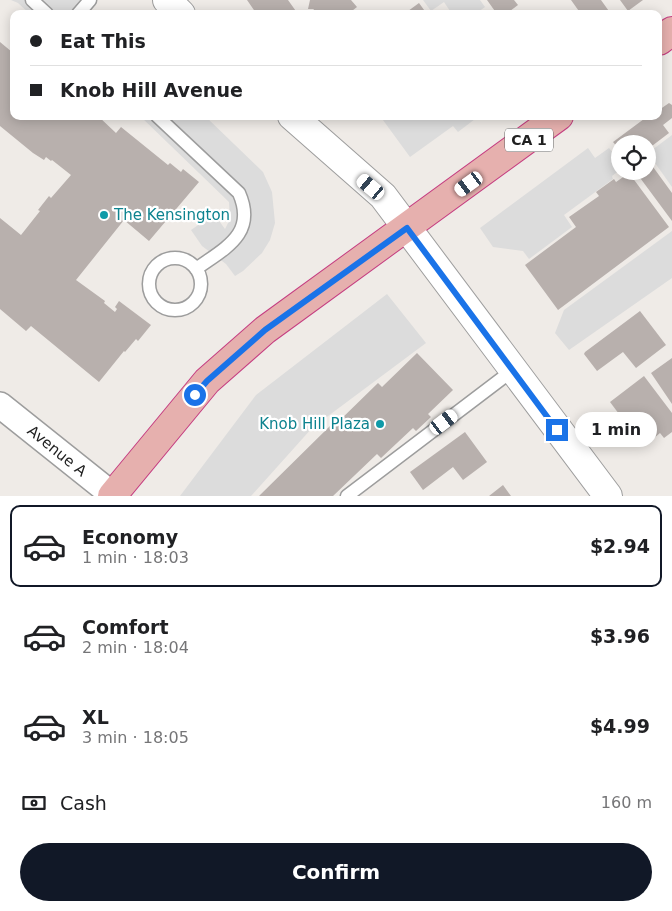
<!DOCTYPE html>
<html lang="en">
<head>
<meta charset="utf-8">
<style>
	body { margin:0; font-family:"DejaVu Sans",sans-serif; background:#f6f6f6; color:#202124; height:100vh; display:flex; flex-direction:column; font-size:19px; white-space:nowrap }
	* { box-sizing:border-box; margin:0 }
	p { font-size:16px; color:#757577 }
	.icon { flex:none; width:28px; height:28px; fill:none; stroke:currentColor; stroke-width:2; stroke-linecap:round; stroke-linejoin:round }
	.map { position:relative; height:496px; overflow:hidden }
	.details { display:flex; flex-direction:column; background:#fff; flex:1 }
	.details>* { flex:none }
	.top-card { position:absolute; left:10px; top:10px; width:652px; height:110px; border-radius:10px; box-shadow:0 2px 12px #0003; display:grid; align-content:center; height:110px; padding:0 20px; background:#fff }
	.controls { position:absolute; left:611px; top:135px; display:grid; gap:10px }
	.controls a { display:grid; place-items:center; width:45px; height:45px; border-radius:50%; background:#fff; box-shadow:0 2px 12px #0003; font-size:25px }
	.end { position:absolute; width:22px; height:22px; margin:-11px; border:6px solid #1a73e8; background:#fff; box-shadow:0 0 0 2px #fff }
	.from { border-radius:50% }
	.bubble { position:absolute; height:35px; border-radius:18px; background:#fff; box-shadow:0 2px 12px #0003; font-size:16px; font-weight:700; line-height:35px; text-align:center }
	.car { position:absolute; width:15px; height:30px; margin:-15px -8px; border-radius:6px; box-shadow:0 0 4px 1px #0007; background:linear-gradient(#fff 24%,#345 0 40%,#fff 0 76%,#345 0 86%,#fff 0) }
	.top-card b { display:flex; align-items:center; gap:18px; height:48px; font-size:19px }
	.top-card b+b { border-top:1px solid #e0e0e0 }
	.top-card i { width:12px; height:12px; background:#202124 }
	ul { padding:9px 0 0; list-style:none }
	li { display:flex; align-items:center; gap:15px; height:82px; margin:0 10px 8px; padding:0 10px; border:2px solid transparent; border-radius:10px }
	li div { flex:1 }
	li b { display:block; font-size:19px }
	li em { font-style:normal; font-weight:700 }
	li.selected { border-color:#111827 }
	li>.icon { width:45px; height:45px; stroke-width:1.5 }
	.pay { display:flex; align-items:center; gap:12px; height:55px; padding:0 20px; font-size:19px }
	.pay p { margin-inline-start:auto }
	.cta { display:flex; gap:10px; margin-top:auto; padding:10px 20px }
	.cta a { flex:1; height:58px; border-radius:30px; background:#111827; color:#fff; font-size:20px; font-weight:700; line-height:58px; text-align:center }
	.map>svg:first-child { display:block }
	.parking { fill:#dcdcdc }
	.building { fill:#b8b0ad }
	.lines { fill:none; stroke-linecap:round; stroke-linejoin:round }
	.service-casing { stroke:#9d9d9d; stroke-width:15 }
	.minor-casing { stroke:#9d9d9d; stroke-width:28 }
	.tertiary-casing { stroke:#9d9d9d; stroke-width:30 }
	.trunk-casing { stroke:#c53d81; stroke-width:30 }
	.service { stroke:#fff; stroke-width:12 }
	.minor { stroke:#fff; stroke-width:25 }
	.tertiary { stroke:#fff; stroke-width:28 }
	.trunk { stroke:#e6b0ae; stroke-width:28 }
	.route { stroke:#1a73e8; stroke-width:6 }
	.culture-dot { fill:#0f9aa8; stroke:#fff; stroke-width:2 }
	.labels { text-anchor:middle; stroke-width:4.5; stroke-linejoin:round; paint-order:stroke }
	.shield { fill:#fff; stroke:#636363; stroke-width:1 }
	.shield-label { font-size:14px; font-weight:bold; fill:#202020 }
	.culture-label { font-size:15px; fill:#0d838f; stroke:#fff; text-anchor:start }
	.street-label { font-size:15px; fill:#202020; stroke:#fff }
</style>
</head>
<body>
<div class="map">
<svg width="672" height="496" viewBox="0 0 672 496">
	<rect width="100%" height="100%" fill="#efebe7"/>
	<path class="parking" d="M11,0H81L95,14H30L18,3Z
		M423,0H480L485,7L475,14H452L444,2L431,11Z
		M140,116H205L263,172L272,192L275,223L270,240L262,253L243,271L235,276L226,264L202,246L191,230L214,214L225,229L230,219L229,202Z
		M380,116H479L458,132L453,126L410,157Z
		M672,135V187L648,153Z
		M588,148L595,158L609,148L620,162V170L612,176L613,179L564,215L572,227L529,259L523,251L493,247L480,228Z
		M672,231V278L569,350L555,333L564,310Z
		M387,294L426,343L312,428L251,496H180L256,395Z"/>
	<path class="building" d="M247,0H288L298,14H262L260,11L256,13Z
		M310,0H351L357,7L348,14H311L314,9H308Z
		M487,0H514L518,5L506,14H497Z
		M571,0H601L611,14H581Z
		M620,0H643L628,11Z
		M419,3L427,14H404Z
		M0,42L12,52L14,50V116H98L116,133L121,127L168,165L170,163L181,172L183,169L199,182L149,241L124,220L76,280L105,301L104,303L115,312L117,309L115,307L119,301L151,325L138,341L136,339L125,352L124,351L99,382L31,326L26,331L0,309V218L21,235L40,211L38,210L49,196L51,198L71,175L52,160L51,161L46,157L44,160L33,153L0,126Z
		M669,103L672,105V118L663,125L669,133L648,149V144H620V150L613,142L648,116H659V110Z
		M648,160L672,193V221L635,171H648Z
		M629,173L669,227L558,310L525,265L576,227L569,217L599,196L596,192L614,179L616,182Z
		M640,311L666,345L636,368L623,352L597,371L584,354L585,352Z
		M417,353L453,390L428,414L431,417L416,431L413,428L381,458L377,454L333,496H259L333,423L335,425L378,383L382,387Z
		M672,358V404L651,373Z
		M644,376L672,413V432L664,438L660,433L653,439L643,424L637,429L629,419L625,422L610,402Z
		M465,432L487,462L463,480L453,467L423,490L410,472Z
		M503,485L511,496H489Z"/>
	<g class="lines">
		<g class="service-casing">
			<path id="service" d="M32,0L47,14
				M78,14L90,0
				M157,116L239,193C257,234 225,248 196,269
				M149 284a26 26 0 1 1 52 0a26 26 0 1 1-52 0Z
				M347,496L513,370"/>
		</g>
		<g class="minor-casing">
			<path id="minor" d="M0,405L114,496"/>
		</g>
		<g class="tertiary-casing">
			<path id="tertiary" d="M167,0L181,14
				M292,116L383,196L608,496"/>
		</g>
		<g class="trunk-casing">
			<path id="trunk" d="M659,41L672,31
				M112,496L207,381L265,330L559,116"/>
		</g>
		<use href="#service" class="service"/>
		<use href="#minor" class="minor"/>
		<use href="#tertiary" class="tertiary"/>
		<use href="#trunk" class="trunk"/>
	</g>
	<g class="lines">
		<path class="route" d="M195,395L207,381L265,330L407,228L557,430"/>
	</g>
	<g class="culture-dot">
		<circle cx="104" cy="215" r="5"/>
		<circle cx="380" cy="424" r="5"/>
	</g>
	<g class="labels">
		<rect class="shield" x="505" y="128.5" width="48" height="23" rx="4"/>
		<g class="shield-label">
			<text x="529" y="145">CA 1</text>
		</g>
		<g class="culture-label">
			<text x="114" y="220">The Kensington</text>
			<text x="370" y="429" text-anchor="end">Knob Hill Plaza</text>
		</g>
		<g class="street-label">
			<text transform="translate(57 451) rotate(39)" y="5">Avenue A</text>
		</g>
	</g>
</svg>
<div class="controls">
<a><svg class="icon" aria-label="locate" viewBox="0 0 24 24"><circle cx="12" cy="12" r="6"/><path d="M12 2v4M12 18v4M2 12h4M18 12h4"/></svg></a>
</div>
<i class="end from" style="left:195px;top:395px"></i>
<i class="end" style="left:557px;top:430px"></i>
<div class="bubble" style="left:575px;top:412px;width:82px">1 min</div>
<i class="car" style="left:469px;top:184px;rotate:234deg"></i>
<i class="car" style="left:371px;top:187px;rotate:310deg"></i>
<i class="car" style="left:444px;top:422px;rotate:53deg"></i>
<div class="top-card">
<b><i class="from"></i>Eat This</b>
<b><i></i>Knob Hill Avenue</b>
</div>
</div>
<section class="details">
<ul>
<li class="selected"><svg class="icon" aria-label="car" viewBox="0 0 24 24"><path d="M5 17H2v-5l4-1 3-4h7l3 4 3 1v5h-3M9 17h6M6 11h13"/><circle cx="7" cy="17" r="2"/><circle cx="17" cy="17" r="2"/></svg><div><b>Economy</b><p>1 min · 18:03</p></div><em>$2.94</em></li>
<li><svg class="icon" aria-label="car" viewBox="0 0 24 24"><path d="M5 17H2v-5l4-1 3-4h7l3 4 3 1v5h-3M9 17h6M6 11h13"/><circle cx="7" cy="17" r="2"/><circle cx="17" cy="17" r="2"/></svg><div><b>Comfort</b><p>2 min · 18:04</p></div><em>$3.96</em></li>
<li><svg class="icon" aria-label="car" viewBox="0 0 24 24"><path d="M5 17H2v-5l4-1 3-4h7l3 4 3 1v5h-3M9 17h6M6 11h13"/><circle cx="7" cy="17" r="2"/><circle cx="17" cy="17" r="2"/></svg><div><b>XL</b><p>3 min · 18:05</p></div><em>$4.99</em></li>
</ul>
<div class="pay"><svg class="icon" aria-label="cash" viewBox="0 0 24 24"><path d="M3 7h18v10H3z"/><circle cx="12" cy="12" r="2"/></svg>Cash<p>160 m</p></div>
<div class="cta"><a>Confirm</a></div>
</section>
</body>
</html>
